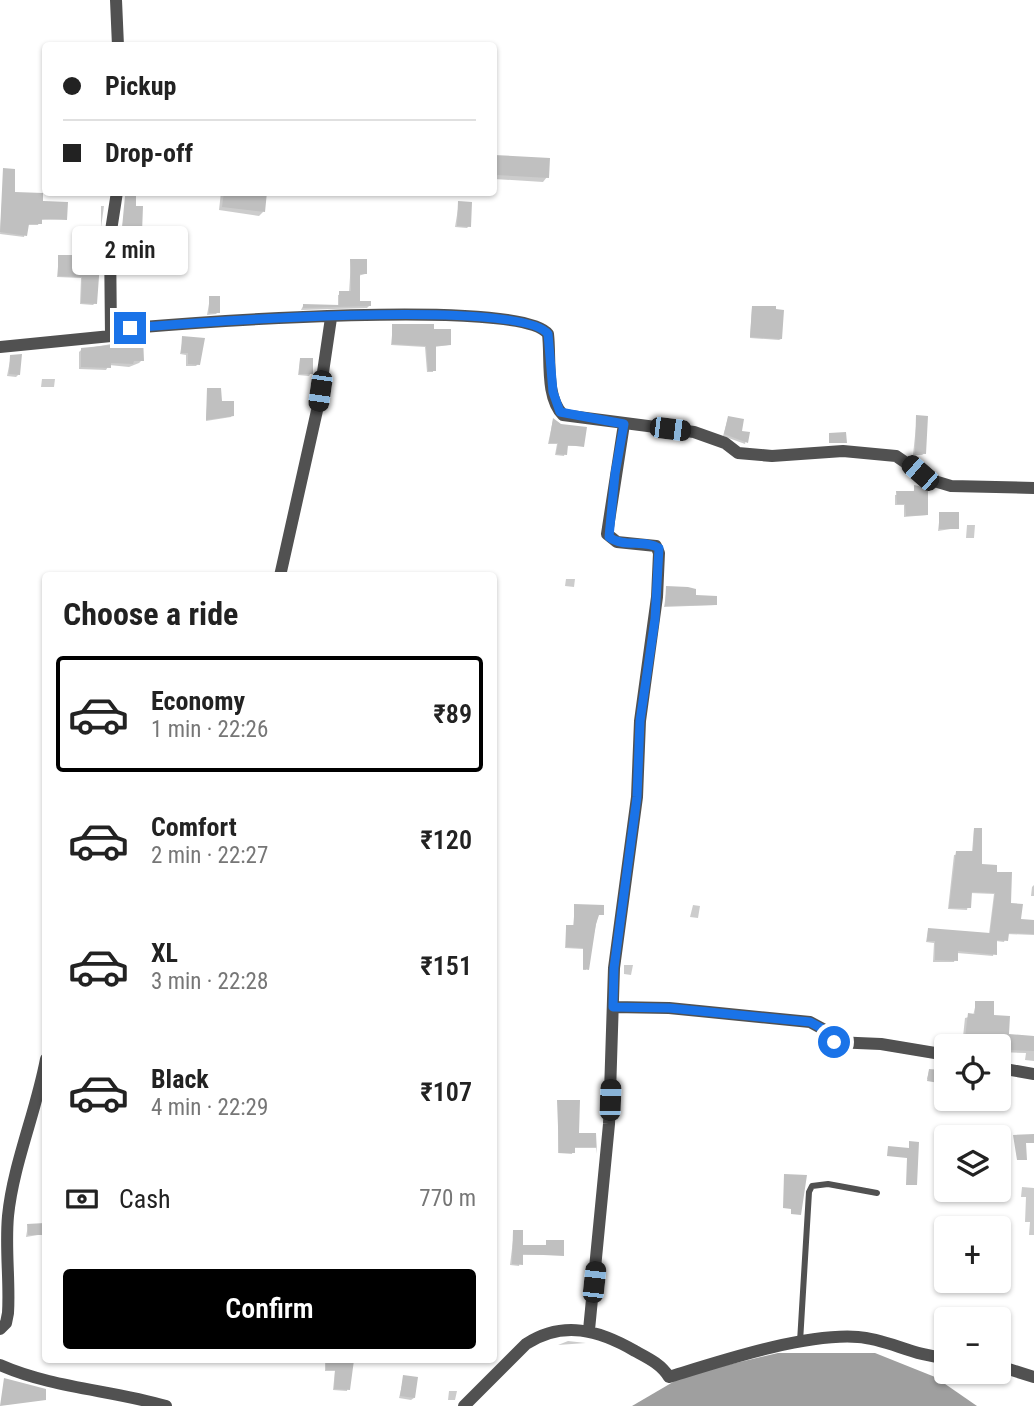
<!DOCTYPE html>
<html lang="en">
<head>
<meta charset="utf-8">
<style>
	body { margin:0; font-family:"Roboto Condensed",sans-serif; background:#f2f2f2; color:#222; height:100vh; display:flex; flex-direction:column; font-size:26px; white-space:nowrap }
	* { box-sizing:border-box; margin:0 }
	p { font-size:23px; color:#767676 }
	.icon { flex:none; width:38px; height:38px; fill:none; stroke:currentColor; stroke-width:2; stroke-linecap:round; stroke-linejoin:round }
	.map { position:relative; flex:1; overflow:hidden }
	.panel { position:absolute; left:42px; top:572px; width:455px; height:791px; display:flex; flex-direction:column; background:#fff; border-radius:7px; box-shadow:0 2px 5px #0004 }
	.panel>* { flex:none }
	.guide { position:absolute; left:42px; top:42px; width:455px; height:154px; border-radius:7px; box-shadow:0 2px 5px #0004; display:grid; align-content:center; height:154px; padding:0 21px; background:#fff }
	.fabs { position:absolute; left:934px; top:1034px; display:grid; gap:14px }
	.fabs a { display:grid; place-items:center; width:77px; height:77px; border-radius:7px; background:#fff; box-shadow:0 2px 5px #0004; font-size:35px }
	.end { position:absolute; width:32px; height:32px; margin:-16px; border:9px solid #1a73e8; background:#fff; box-shadow:0 0 0 4px #fff }
	.from { border-radius:50% }
	.bubble { position:absolute; height:49px; border-radius:7px; background:#fff; box-shadow:0 2px 5px #0004; font-size:23px; font-weight:600; line-height:49px; text-align:center }
	.car { position:absolute; width:21px; height:42px; margin:-21px -10px; border-radius:9px; box-shadow:0 0 5px 2px #0007; background:linear-gradient(#222 24%,#8ab4d8 0 40%,#222 0 76%,#8ab4d8 0 86%,#222 0) }
	.guide b { display:flex; align-items:center; gap:24px; height:66px; font-size:26px }
	.guide b+b { border-top:2px solid #e0e0e0 }
	.guide i { width:18px; height:18px; background:#222 }
	ul { padding:0; list-style:none }
	li { display:flex; align-items:center; gap:21px; height:116px; margin:0 14px 10px; padding:0 7px; border:4px solid transparent; border-radius:7px }
	li div { flex:1 }
	li b { display:block; font-size:26px }
	li em { font-style:normal; font-weight:600 }
	li.current { border-color:#000 }
	li>.icon { width:63px; height:63px; stroke-width:1.5 }
	h2 { padding:0 21px; font-size:32px; line-height:84px }
	.pay { display:flex; align-items:center; gap:18px; height:77px; padding:0 21px; font-size:26px }
	.pay p { margin-inline-start:auto }
	.action { display:flex; gap:14px; margin-top:auto; padding:14px 21px }
	.action a { flex:1; height:80px; border-radius:7px; background:#000; color:#fff; font-size:28px; font-weight:600; line-height:80px; text-align:center }
	.map>svg:first-child { display:block }
	.water { fill:#9f9f9f }
	.shadow { fill:#0003 }
	.building { fill:#c0c0c0 }
	.lines { fill:none; stroke-linecap:round; stroke-linejoin:round }
	.lane { stroke:#515151; stroke-width:6 }
	.street { stroke:#515151; stroke-width:12 }
	.route { stroke:#1a73e8; stroke-width:9 }
</style>
</head>
<body>
<div class="map">
<svg width="1034" height="1406" viewBox="0 0 1034 1406">
	<rect width="100%" height="100%" fill="#fff"/>
	<path class="water" d="M778,1353H875L935,1377L977,1406H632L685,1375Z"/>
	<path class="shadow" d="M494,156L548,159L547,177L543,182L494,179Z
		M4,170L13,194L41,203L65,219L40,220L38,225H27L24,237L0,234Z
		M221,192H261L263,212L259,216L219,210Z
		M126,198L139,260L138,262H118Z
		M459,203L469,226L467,228L455,227Z
		M101,206H104L101,228Z
		M84,250L95,303L93,305L80,304L81,278L57,277L59,256L82,257Z
		M351,261L365,274L358,276V302L369,306L367,308L301,310L303,306L338,307V295L349,293Z
		M210,298L218,312L216,314L207,315Z
		M752,308L781,339L779,340L750,338Z
		M393,325L432,331L449,345L434,347L433,372H427L425,347L391,345Z
		M183,338L198,364L196,366H186V355L180,354Z
		M141,339L142,360L139,363L129,367L109,365L106,370L79,369V352L82,349Z
		M11,356L19,374L16,377L7,376Z
		M300,360L311,373L309,376L298,375Z
		M55,379L54,387H41L42,379Z
		M208,390L232,415L231,417L206,421Z
		M917,417L925,453L922,455H913Z
		M728,418L740,433H748L745,444L723,436Z
		M553,420L582,446H567L564,456L555,455L557,444H548Z
		M915,487L927,515L904,517V505H895V495L913,493Z
		M940,514L957,528L938,531Z
		M967,525H975L974,538H966Z
		M566,579H575L574,587L565,586Z
		M667,588L694,597L715,605L664,607Z
		M974,829L981,866L995,874L1019,920L1034,922V935L1007,934L1004,942L996,941L993,956L957,953L954,962H933L934,943L926,942L928,930L989,934L994,894L970,893L967,910L948,909L954,855L972,852Z
		M1034,885V896H1031L1032,887Z
		M693,905L700,906L698,918L690,917Z
		M575,906L602,914L598,915L586,970H583V949L565,948L566,928L573,927Z
		M624,965H633L631,975L624,974Z
		M976,1003L1007,1036L1034,1037V1061L1025,1060L1026,1053L999,1052V1046H962L965,1018L973,1016Z
		M929,1071L947,1072V1082L927,1079Z
		M558,1102L578,1135L596,1144V1148H573L572,1154L558,1153Z
		M1022,1187L1034,1188V1235H1029L1030,1222H1025L1026,1197H1021Z
		M28,1225L44,1234L26,1237Z
		M514,1232L522,1246L545,1247L547,1242L562,1255H522L519,1266L510,1265Z
		M947,1250V1267H940L941,1251Z
		M568,1341L586,1343L558,1345Z
		M325,1360H350L347,1391L333,1390L335,1371H325Z
		M404,1377L414,1398L411,1400L399,1398Z
		M449,1391H457L455,1400H448Z"/>
	<path class="building" d="M494,155L550,158L549,178L494,175Z
		M3,168L15,169V192L43,193V201L68,202L67,220L42,219V224H29L27,236L0,232Z
		M224,192H267L265,212L222,207Z
		M125,196H136V206H143L141,260H119Z
		M458,201L472,202L471,227L457,226Z
		M83,249H101L97,304L81,303L82,277L58,276V255H83Z
		M350,259H367V274H360V301H371V306L303,308V304L339,305V291H351Z
		M209,296H220V313H209Z
		M752,306H776V309L784,310L782,339L750,337Z
		M392,324H434V329H451V345L436,346V371H428L426,346L392,344Z
		M182,336L205,338L200,365L188,364V353H181Z
		M131,337H143L144,361H134L133,364L111,363V368L81,367V348L112,345Z
		M22,354L20,375L9,374L10,355Z
		M300,358H313V374H299Z
		M207,388H221L222,401H234V416L206,420Z
		M916,415L928,416L926,454L915,453Z
		M728,416L744,419L742,431L750,432L748,443L724,434Z
		M553,418L561,424L587,427L584,447L568,445L567,455L556,454L558,443H549Z
		M846,432L847,443H829V433Z
		M914,485L928,488V515L906,516L905,504H897L896,491H914Z
		M939,512H959V529H939Z
		M666,586L688,587L696,589V595L717,596V605L665,606Z
		M974,828H982V864L997,865V872H1012L1011,903L1023,904L1021,919L1034,920V934L1009,933L1008,941L997,940V955L958,951V961L935,960V941H927L928,928L990,933L995,893L972,892L971,908H949L956,851H973Z
		M574,904L604,905V915H599L596,924L589,970L583,969V948L566,947V925H574Z
		M975,1001H994V1015L1010,1016L1009,1034L1034,1036V1051L1009,1050V1046H964L968,1013L975,1014Z
		M929,1069L942,1070L939,1083L927,1081Z
		M557,1100H580L579,1133H596L597,1154L596,1147H575V1153H559Z
		M1034,1134V1143H1026L1027,1160H1017L1013,1135Z
		M909,1141L919,1142L917,1185H906L907,1158L887,1156L888,1146L909,1148Z
		M784,1174L807,1175L801,1215L791,1214V1209L783,1208Z
		M45,1223L46,1235H28L27,1224Z
		M513,1230H523V1245H546V1240H564V1256L523,1254V1265L512,1264Z
		M326,1360H354L350,1390L334,1389L335,1370H326Z
		M403,1375L418,1377L415,1398L400,1396Z
		M4,1378L46,1389V1400L0,1406Z"/>
	<g class="lines">
		<path class="lane" d="M800,1342L809,1192L812,1186L828,1184L877,1193"/>
		<path class="street" d="M116,0L118,46
			M117,192L110,237L111,336L130,328C189,323 521,297 548,334C551,358 545,397 563,415L694,432L725,443L738,453L772,456L843,451L896,456L931,480L951,486L1034,488
			M0,347L111,336
			M280,576L318,406L331,318
			M613,1007L669,1008L810,1022L823,1029L834,1042L881,1044L947,1055
			M999,1068L1034,1074
			M0,1329L6,1323L8,1313C10,1281 5,1249 8,1216C13,1165 36,1112 46,1059
			M589,1330L609,1124L614,968L637,797L640,721L657,597L659,553L656,546L617,542L607,534L624,424
			M0,1365C52,1388 111,1390 166,1406
			M999,1366L1034,1377
			M464,1406L526,1344C563,1320 599,1330 635,1351C648,1358 661,1364 669,1377C721,1361 805,1333 858,1337C888,1339 913,1356 947,1358"/>
	</g>
	<g class="lines">
		<path class="route" d="M130,328C189,323 520,297 548,334L553,392L560,412L624,424L615,474L609,537C623,548 645,539 659,548L655,619L640,721L637,797L614,968L613,1007L669,1008L810,1022L823,1029L834,1042"/>
	</g>
</svg>
<div class="fabs">
<a><svg class="icon" aria-label="locate" viewBox="0 0 24 24"><circle cx="12" cy="12" r="6"/><path d="M12 2v4M12 18v4M2 12h4M18 12h4"/></svg></a>
<a><svg class="icon" aria-label="layers" viewBox="0 0 24 24"><path d="M12 4l9 5-9 5-9-5zM3 14l9 5 9-5"/></svg></a>
<a>+</a>
<a>−</a>
</div>
<i class="end from" style="left:834px;top:1042px"></i>
<i class="end" style="left:130px;top:328px"></i>
<div class="bubble" style="left:72px;top:226px;width:116px">2 min</div>
<i class="car" style="left:320px;top:391px;rotate:188deg"></i>
<i class="car" style="left:670px;top:429px;rotate:97deg"></i>
<i class="car" style="left:920px;top:473px;rotate:311deg"></i>
<i class="car" style="left:610px;top:1100px;rotate:2deg"></i>
<i class="car" style="left:594px;top:1282px;rotate:6deg"></i>
<div class="guide">
<b><i class="from"></i>Pickup</b>
<b><i></i>Drop-off</b>
</div>
<section class="panel">
<h2>Choose a ride</h2>
<ul>
<li class="current"><svg class="icon" aria-label="car" viewBox="0 0 24 24"><path d="M5 17H2v-5l4-1 3-4h7l3 4 3 1v5h-3M9 17h6M6 11h13"/><circle cx="7" cy="17" r="2"/><circle cx="17" cy="17" r="2"/></svg><div><b>Economy</b><p>1 min · 22:26</p></div><em>₹89</em></li>
<li><svg class="icon" aria-label="car" viewBox="0 0 24 24"><path d="M5 17H2v-5l4-1 3-4h7l3 4 3 1v5h-3M9 17h6M6 11h13"/><circle cx="7" cy="17" r="2"/><circle cx="17" cy="17" r="2"/></svg><div><b>Comfort</b><p>2 min · 22:27</p></div><em>₹120</em></li>
<li><svg class="icon" aria-label="car" viewBox="0 0 24 24"><path d="M5 17H2v-5l4-1 3-4h7l3 4 3 1v5h-3M9 17h6M6 11h13"/><circle cx="7" cy="17" r="2"/><circle cx="17" cy="17" r="2"/></svg><div><b>XL</b><p>3 min · 22:28</p></div><em>₹151</em></li>
<li><svg class="icon" aria-label="car" viewBox="0 0 24 24"><path d="M5 17H2v-5l4-1 3-4h7l3 4 3 1v5h-3M9 17h6M6 11h13"/><circle cx="7" cy="17" r="2"/><circle cx="17" cy="17" r="2"/></svg><div><b>Black</b><p>4 min · 22:29</p></div><em>₹107</em></li>
</ul>
<div class="pay"><svg class="icon" aria-label="cash" viewBox="0 0 24 24"><path d="M3 7h18v10H3z"/><circle cx="12" cy="12" r="2"/></svg>Cash<p>770 m</p></div>
<div class="action"><a>Confirm</a></div>
</section>
</div>
</body>
</html>
